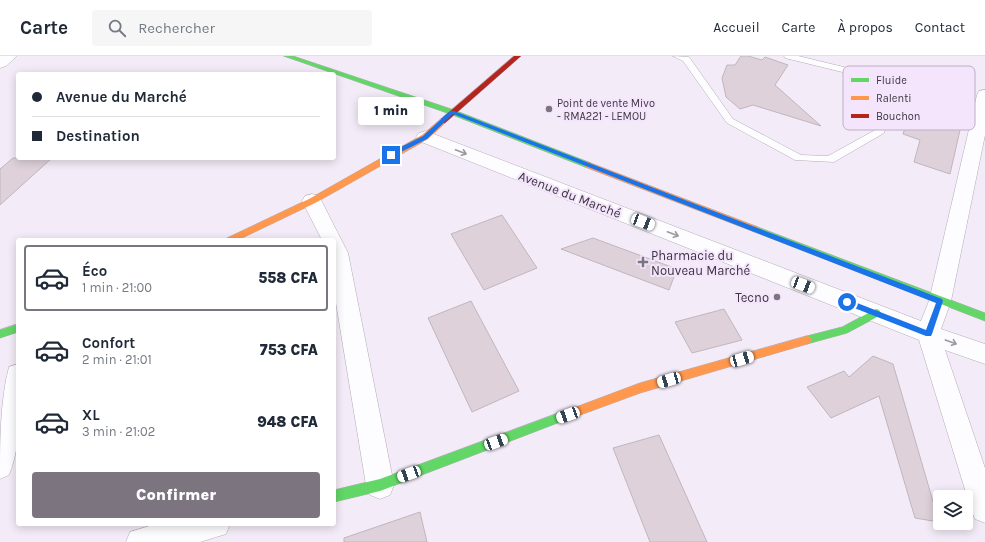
<!DOCTYPE html>
<html lang="fr">
<head>
<meta charset="utf-8">
<style>
	body { margin:0; font-family:Karla,sans-serif; background:#f6f6f7; color:#1f2937; height:100vh; display:flex; flex-direction:column; font-size:15px; white-space:nowrap }
	* { box-sizing:border-box; margin:0 }
	p { font-size:13px; color:#747a83 }
	.icon { flex:none; width:22px; height:22px; fill:none; stroke:currentColor; stroke-width:2; stroke-linecap:round; stroke-linejoin:round }
	.map { position:relative; flex:1; overflow:hidden }
	.details { position:absolute; left:16px; top:182px; width:320px; height:288px; display:flex; flex-direction:column; background:#fff; border-radius:4px; box-shadow:0 2px 10px #0003 }
	.details>* { flex:none }
	.hud { position:absolute; left:16px; top:16px; width:320px; height:88px; border-radius:4px; box-shadow:0 2px 10px #0003; display:grid; align-content:center; height:88px; padding:0 16px; background:#fff }
	.controls { position:absolute; left:933px; top:434px; display:grid; gap:8px }
	.controls a { display:grid; place-items:center; width:40px; height:40px; border-radius:4px; background:#fff; box-shadow:0 2px 10px #0003; font-size:20px }
	.end { position:absolute; width:18px; height:18px; margin:-9px; border:5px solid #1a73e8; background:#fff; box-shadow:0 0 0 2px #fff }
	.from { border-radius:50% }
	.bubble { position:absolute; height:28px; border-radius:4px; background:#fff; box-shadow:0 2px 10px #0003; font-size:13px; font-weight:800; line-height:28px; text-align:center }
	.car { position:absolute; width:12px; height:24px; margin:-12px -6px; border-radius:5px; box-shadow:0 0 3px 1px #0007; background:linear-gradient(#fff 24%,#345 0 40%,#fff 0 76%,#345 0 86%,#fff 0) }
	.hud b { display:flex; align-items:center; gap:14px; height:38px; font-size:15px }
	.hud b+b { border-top:1px solid #e0e1e3 }
	.hud i { width:10px; height:10px; background:#1f2937 }
	ul { padding:7px 0 0; list-style:none }
	li { display:flex; align-items:center; gap:12px; height:66px; margin:0 8px 6px; padding:0 8px; border:2px solid transparent; border-radius:4px }
	li div { flex:1 }
	li b { display:block; font-size:15px }
	li em { font-style:normal; font-weight:800 }
	li.on { border-color:#7c7580 }
	li>.icon { width:36px; height:36px; stroke-width:1.5 }
	.cta { display:flex; gap:8px; margin-top:auto; padding:8px 16px }
	.cta a { flex:1; height:46px; border-radius:4px; background:#7c7580; color:#fff; font-size:16px; font-weight:800; line-height:46px; text-align:center }
	header { display:flex; align-items:center; gap:24px; box-sizing:border-box; height:56px; padding:0 20px; background:#fff; border-bottom:1px solid #e0e1e3 }
	header strong { font-size:19px }
	nav { display:flex; gap:22px; margin-inline-start:auto; font-size:14px }
	.search { width:280px; height:36px; background:#f6f6f7; display:flex; align-items:center; gap:10px; box-sizing:border-box; padding:0 14px; border-radius:4px; color:#747a83; font-size:15px }
	.map>svg:first-child { display:block }
	.building { fill:#ded1da; stroke:#bfb6be }
	.lines { fill:none; stroke-linecap:round; stroke-linejoin:round }
	.lane-casing { stroke:#b3adb6; stroke-width:1 }
	.street-casing { stroke:#b3adb6; stroke-width:1 }
	.fast-casing { stroke:#b3adb6; stroke-width:1 }
	.slow-casing { stroke:#b3adb6; stroke-width:1 }
	.jam-casing { stroke:#b3adb6; stroke-width:1 }
	.lane { fill:#fdfcfe; fill-rule:evenodd }
	.street { fill:#fdfcfe; fill-rule:evenodd }
	.fast { fill:#63d668; fill-rule:evenodd }
	.slow { fill:#ff974d; fill-rule:evenodd }
	.jam { fill:#b3261e; fill-rule:evenodd }
	.oneway { stroke:#9c999f }
	.route { fill:#1a73e8 }
	.poi-dot { fill:#7c7580; stroke:#f4e5fd; stroke-width:1.5 }
	.labels { text-anchor:middle; stroke-width:4; stroke-linejoin:round; paint-order:stroke }
	.far-poi-label { font-size:11px; fill:#3c3640; stroke:#f4e5fd; text-anchor:start }
	.street-label { font-size:13px; fill:#3c3640; stroke:#f4e5fd }
	.poi-label { font-size:13px; fill:#3c3640; stroke:#f4e5fd; text-anchor:start }
	.key { fill:#f4e5fd; stroke:#bdb0c4; stroke-width:1 }
	.key-label { font-size:11px; fill:#3c3640 }
</style>
</head>
<body>
<header>
<strong>Carte</strong>
<div class="search"><svg class="icon" aria-label="search" viewBox="0 0 24 24"><circle cx="10" cy="10" r="6"/><path d="M15 15l6 6"/></svg>Rechercher</div>
<nav><a>Accueil</a><a>Carte</a><a>À propos</a><a>Contact</a></nav>
</header>
<div class="map">
<svg width="985" height="486" viewBox="0 0 985 486">
	<rect width="100%" height="100%" fill="#f3ebf7"/>
	<path class="building" d="M741,0H748L762,4L765,1L788,9L775,29L821,70L753,49L740,53L726,41L722,22L727,9H735Z
		M938,21L970,30L950,118L914,106L920,84L903,78L918,31L934,36Z
		M13,102H52L0,149V113Z
		M502,159L537,212L484,234L451,178Z
		M593,182L677,213L669,234L561,193Z
		M471,245L519,335L472,356L428,262Z
		M724,253L742,284L692,297L675,266Z
		M873,300L893,308L939,466L915,462L879,340L831,362L807,331L844,315L849,321Z
		M659,379L707,486H650L613,392Z
		M420,456L427,486H344V482Z"/>
	<g class="lines">
		<g class="lane-casing">
			<path id="lane" d="M673,0L689,1L733,63L801,99L828,100L877,73L890,35L871,23L785,2L784,0H798L877,19L899,34L884,77L834,106L795,104L727,67L683,5Z"/>
		</g>
		<g class="street-casing">
			<path id="street" d="M0,0H17L6,10L0,12Z
				M985,34V79L951,245L941,273L985,288V308L945,294L985,412V467L975,463L971,453L919,284L419,85L416,81L419,77L425,75L431,77L921,265L929,245L977,39L979,35Z
				M312,138L319,140L348,197L394,429L390,439L380,443L370,439L366,429L334,235V184H322L302,145L305,140Z
				M18,308C18,344 23,385 9,419L0,423C0,387 0,345 9,311Z
				M156,468H230L226,478L200,486H126L130,476Z"/>
		</g>
		<g class="fast-casing">
			<path id="fast" d="M284,0H293L454,54L591,107L592,109L591,111H585L450,58Z
				M755,170L985,257V265L752,175L751,173Z
				M876,253L879,254L881,257L879,260L847,277L807,288L804,287L802,284L804,281L807,280L842,271Z
				M18,268V276L0,282V274Z
				M564,355L568,357L569,360L568,363L380,435L334,446V434L380,423Z"/>
		</g>
		<g class="slow-casing">
			<path id="slow" d="M441,63H445L447,65L428,83L315,147L238,184H226L227,182L309,143L422,79Z
				M588,106L758,171L759,173L755,176L752,175L585,111V107Z
				M807,280L810,281L812,284L810,287L807,288L640,337L564,365L560,363L559,360L560,357L640,327Z"/>
		</g>
		<g class="jam-casing">
			<path id="jam" d="M514,0H521L445,67H441V63Z"/>
		</g>
		<use href="#lane" class="lane"/>
		<use href="#street" class="street"/>
		<use href="#fast" class="fast"/>
		<use href="#slow" class="slow"/>
		<use href="#jam" class="jam"/>
	</g>
	<defs><path id="oneway-shaft" d="M-6 0H5M1.5-3L5.5 0L1.5 3" fill="none" stroke-width="1.6" stroke-linecap="round" stroke-linejoin="round"/></defs>
	<g class="oneway">
		<use href="#oneway-shaft" transform="translate(461 96) rotate(21)"/>
		<use href="#oneway-shaft" transform="translate(673 178) rotate(21)"/>
		<use href="#oneway-shaft" transform="translate(951 286) rotate(20)"/>
	</g>
	<path class="route" d="M450,55H454L942,243L943,245L932,278L931,280H926L844,248L843,246L847,243L926,274L936,247L453,58L427,83L393,100H389V97L423,80Z"/>
	<g class="poi-dot">
		<circle cx="549" cy="53" r="4"/>
		<path d="M641 200h4v4h4v4h-4v4h-4v-4h-4v-4h4z"/>
		<circle cx="777" cy="241" r="4"/>
	</g>
	<g class="labels">
		<g class="far-poi-label">
			<text x="557" y="51">Point de vente Mivo<tspan x="557" dy="13">- RMA221 - LEMOU</tspan></text>
		</g>
		<g class="street-label">
			<text transform="translate(570 138) rotate(21)" y="5">Avenue du Marché</text>
		</g>
		<g class="poi-label">
			<text x="651" y="204">Pharmacie du<tspan x="651" dy="15">Nouveau Marché</tspan></text>
			<text x="769" y="246" text-anchor="end">Tecno</text>
		</g>
	</g>
	<rect x="843" y="10" width="132" height="64" rx="6" class="key"/>
	<rect x="851" y="22" width="18" height="4" fill="#63d668"/>
	<rect x="851" y="40" width="18" height="4" fill="#ff974d"/>
	<rect x="851" y="58" width="18" height="4" fill="#b3261e"/>
	<g class="key-label">
		<text x="876" y="28">Fluide</text>
		<text x="876" y="46">Ralenti</text>
		<text x="876" y="64">Bouchon</text>
	</g>
</svg>
<div class="controls">
<a><svg class="icon" aria-label="layers" viewBox="0 0 24 24"><path d="M12 4l9 5-9 5-9-5zM3 14l9 5 9-5"/></svg></a>
</div>
<i class="end from" style="left:847px;top:246px"></i>
<i class="end" style="left:391px;top:99px"></i>
<div class="bubble" style="left:358px;top:41px;width:66px">1 min</div>
<i class="car" style="left:643px;top:166px;rotate:111deg"></i>
<i class="car" style="left:803px;top:229px;rotate:111deg"></i>
<i class="car" style="left:742px;top:303px;rotate:74deg"></i>
<i class="car" style="left:669px;top:324px;rotate:254deg"></i>
<i class="car" style="left:568px;top:359px;rotate:250deg"></i>
<i class="car" style="left:496px;top:386px;rotate:70deg"></i>
<i class="car" style="left:409px;top:418px;rotate:250deg"></i>
<div class="hud">
<b><i class="from"></i>Avenue du Marché</b>
<b><i></i>Destination</b>
</div>
<section class="details">
<ul>
<li class="on"><svg class="icon" aria-label="car" viewBox="0 0 24 24"><path d="M5 17H2v-5l4-1 3-4h7l3 4 3 1v5h-3M9 17h6M6 11h13"/><circle cx="7" cy="17" r="2"/><circle cx="17" cy="17" r="2"/></svg><div><b>Éco</b><p>1 min · 21:00</p></div><em>558 CFA</em></li>
<li><svg class="icon" aria-label="car" viewBox="0 0 24 24"><path d="M5 17H2v-5l4-1 3-4h7l3 4 3 1v5h-3M9 17h6M6 11h13"/><circle cx="7" cy="17" r="2"/><circle cx="17" cy="17" r="2"/></svg><div><b>Confort</b><p>2 min · 21:01</p></div><em>753 CFA</em></li>
<li><svg class="icon" aria-label="car" viewBox="0 0 24 24"><path d="M5 17H2v-5l4-1 3-4h7l3 4 3 1v5h-3M9 17h6M6 11h13"/><circle cx="7" cy="17" r="2"/><circle cx="17" cy="17" r="2"/></svg><div><b>XL</b><p>3 min · 21:02</p></div><em>948 CFA</em></li>
</ul>
<div class="cta"><a>Confirmer</a></div>
</section>
</div>
</body>
</html>
